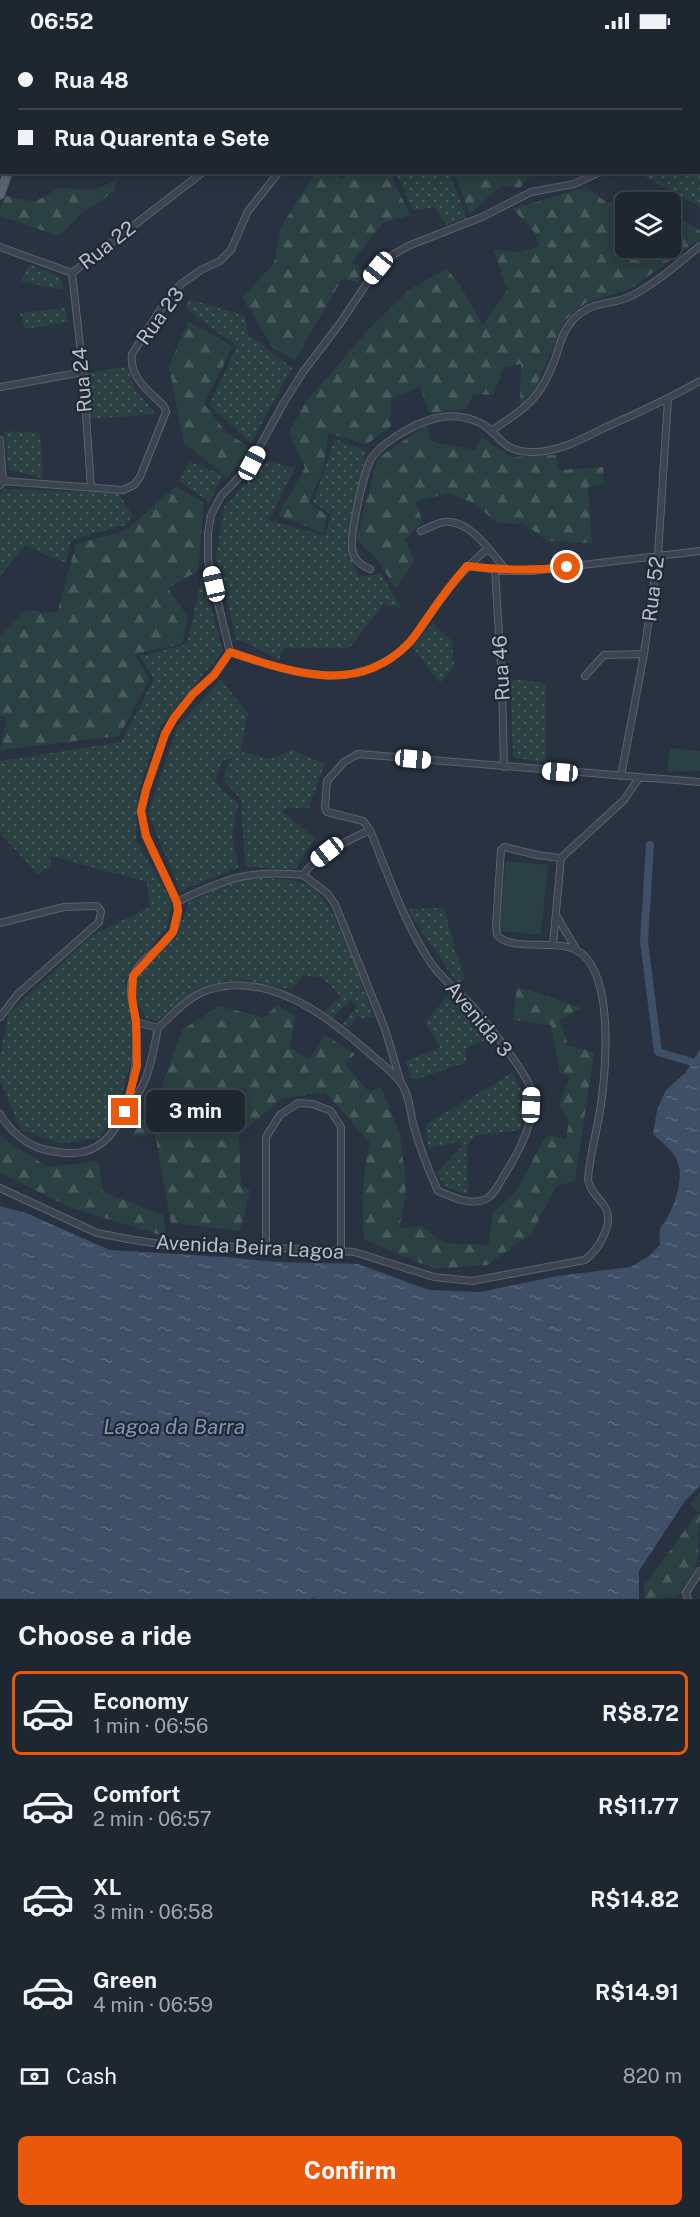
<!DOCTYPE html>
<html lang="en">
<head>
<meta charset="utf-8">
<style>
	body { margin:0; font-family:"Public Sans",sans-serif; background:#2b323c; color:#f1f3f6; height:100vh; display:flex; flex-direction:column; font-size:22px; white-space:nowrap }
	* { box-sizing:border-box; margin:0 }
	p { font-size:20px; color:#a1a5ab }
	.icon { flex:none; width:33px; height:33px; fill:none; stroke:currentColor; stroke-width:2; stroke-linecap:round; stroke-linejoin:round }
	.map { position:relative; height:1557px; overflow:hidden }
	.details { display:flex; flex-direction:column; background:#1e2630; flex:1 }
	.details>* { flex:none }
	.hud { position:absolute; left:0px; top:0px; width:700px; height:132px; box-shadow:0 3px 15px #0003,0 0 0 2px #3c434c; display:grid; align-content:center; height:132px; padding:0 18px; background:#1e2630 }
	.buttons { position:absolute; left:615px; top:150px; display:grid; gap:12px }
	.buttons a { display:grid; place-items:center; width:66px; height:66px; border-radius:9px; background:#1e2630; box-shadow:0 3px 15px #0003,0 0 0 2px #3c434c; font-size:30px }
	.end { position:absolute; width:27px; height:27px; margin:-14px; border:8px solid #ea580c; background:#fff; box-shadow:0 0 0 3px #fff }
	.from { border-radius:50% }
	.bubble { position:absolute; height:42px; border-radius:9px; background:#1e2630; box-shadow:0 3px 15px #0003,0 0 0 2px #3c434c; font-size:20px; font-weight:700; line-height:42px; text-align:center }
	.car { position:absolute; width:18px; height:36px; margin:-18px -9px; border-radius:8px; box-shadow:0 0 4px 2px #0007; background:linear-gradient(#fff 24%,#345 0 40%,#fff 0 76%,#345 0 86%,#fff 0) }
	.hud b { display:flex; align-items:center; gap:21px; height:57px; font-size:22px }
	.hud b+b { border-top:2px solid #3c434c }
	.hud i { width:15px; height:15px; background:#f1f3f6 }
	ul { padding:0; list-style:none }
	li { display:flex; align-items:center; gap:18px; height:84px; margin:0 12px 9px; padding:0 6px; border:3px solid transparent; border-radius:9px }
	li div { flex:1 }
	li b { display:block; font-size:22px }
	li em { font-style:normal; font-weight:700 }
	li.active { border-color:#ea580c }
	li>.icon { width:54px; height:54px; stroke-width:1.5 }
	h2 { padding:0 18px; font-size:27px; line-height:72px }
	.pay { display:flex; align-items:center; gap:15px; height:66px; padding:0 18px; font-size:22px }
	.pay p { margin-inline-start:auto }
	.primary-button { display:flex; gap:12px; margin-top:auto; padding:12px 18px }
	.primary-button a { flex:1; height:69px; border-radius:9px; background:#ea580c; color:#fff; font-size:24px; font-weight:700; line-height:69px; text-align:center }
	.status { display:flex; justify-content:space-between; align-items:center; height:42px; padding:0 30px; background:#1e2630; direction:ltr }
	.status svg { height:16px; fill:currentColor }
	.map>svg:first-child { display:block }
	.grass { fill:url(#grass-dots) }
	.forest { fill:url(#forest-firs) }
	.park { fill:#2b4042 }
	.water { fill:url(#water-ripples) }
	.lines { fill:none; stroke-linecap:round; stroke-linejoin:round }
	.canal { stroke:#3f4f68; stroke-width:8 }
	.street-casing { stroke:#5a626d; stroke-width:8 }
	.primary-casing { stroke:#464d59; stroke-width:10 }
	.street { stroke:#3c4450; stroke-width:6 }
	.primary { stroke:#5a6370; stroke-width:9 }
	.route { stroke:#ea580c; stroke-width:8 }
	.labels { text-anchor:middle; stroke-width:4.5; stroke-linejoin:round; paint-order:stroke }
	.street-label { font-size:20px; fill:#b9bfca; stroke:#202935 }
	.water-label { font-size:21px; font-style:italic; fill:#8295b0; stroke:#202935 }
</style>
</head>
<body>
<div class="status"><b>06:52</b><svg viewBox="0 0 49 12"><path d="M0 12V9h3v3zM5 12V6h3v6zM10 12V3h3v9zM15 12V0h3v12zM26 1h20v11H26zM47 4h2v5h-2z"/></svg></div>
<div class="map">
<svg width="700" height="1557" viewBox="0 0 700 1557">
	<defs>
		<pattern id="grass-dots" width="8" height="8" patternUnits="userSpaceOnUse" patternTransform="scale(1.5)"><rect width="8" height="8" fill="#2b4042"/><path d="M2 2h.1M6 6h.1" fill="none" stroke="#485a5c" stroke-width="1.8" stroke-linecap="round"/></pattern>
		<pattern id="forest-firs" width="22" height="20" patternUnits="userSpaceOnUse" patternTransform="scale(1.5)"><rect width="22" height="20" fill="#2b4042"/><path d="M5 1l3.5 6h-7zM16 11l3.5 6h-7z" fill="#485a5c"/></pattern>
		<pattern id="water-ripples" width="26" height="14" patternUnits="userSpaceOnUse" patternTransform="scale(1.5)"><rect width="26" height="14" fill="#3f4f68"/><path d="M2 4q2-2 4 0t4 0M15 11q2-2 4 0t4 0" fill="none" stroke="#59677c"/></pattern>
	</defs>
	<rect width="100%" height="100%" fill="#283240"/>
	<path class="grass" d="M699,113L700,165L639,131L699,130Z
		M396,131H449L467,176L446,183L434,165L413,168Z
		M29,222L61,236L63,248L21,239Z
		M189,257L246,274L248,292L292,326L251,401L209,363L237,304L186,267Z
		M65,266L68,280L25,287L20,271Z
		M127,325L135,347L156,372L90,377L86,331Z
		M4,389L40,391L43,436L9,428Z
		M335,397L366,409L346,501L359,535L381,532L402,567L384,562L349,606H284L279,617L236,597L216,514L224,465L267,419L295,426L269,478L325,494L331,473L313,460Z
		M190,420L223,433L209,460L179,439Z
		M4,447L118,451L133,474L125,483L71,498L66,521L25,504L0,534V452Z
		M202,533L223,609L160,685L139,748L136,798L172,860L167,885L125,938L137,999L120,1059L100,1095L62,1102L21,1088L0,1039V1015L8,972L91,894L150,865L147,840L51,814L50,827L37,831L0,791V719L121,700L154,637L140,614L187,602Z
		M433,581L452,599L454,625L440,641L412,605Z
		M510,637L546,641V721L513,715Z
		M221,638L248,671L240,712L244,710L269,717L292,708L325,722L308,767L286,765L283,770L315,796L295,828L245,824L241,758L223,737L229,720L237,715L223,718L215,740L238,762L232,796L239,825L180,849L148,771L177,685Z
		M258,836C277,837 301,836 316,849C339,869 362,944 374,975L362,977L358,974L349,986L343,982L357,964L351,958L332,976L324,969L341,955L323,936L304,933L291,948L241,937L199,945L157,979L146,976L135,956L137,935L177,893L189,860L233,839Z
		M444,866L455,907L465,935L459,944L407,867Z
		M449,953L487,997L465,1007L467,1020L413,1038L405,1020L440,1005L425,980Z
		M512,1031L526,1057L520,1088L474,1094L467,1105L468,1153L446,1145L437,1131L462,1104L460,1099L429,1107L425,1083Z"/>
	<path class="forest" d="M315,131H332L342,138L347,131H390L410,173L383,181L352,220L364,228L359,240L342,237L295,318L274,307L242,256L274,221L281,185Z
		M454,131H532L520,146L501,143L470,172Z
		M118,137L114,149L80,173L59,194L0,174V167L6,154L35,160L58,146L93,148Z
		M586,145L607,161L639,152L654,160H626V206H670L671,171L700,189V197L630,247L585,261L564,279L535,347L520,364L521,322L504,325L493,353L474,352L466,367L429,371L420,344L391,357V384L366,403L328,391L324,425L309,461L327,473L323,491L278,473L305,426L289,390L306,360L368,288L410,247L447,227L460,243L483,283L507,248L494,208L522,210L539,204L534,190L513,167Z
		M188,279L233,304L204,362L226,390L252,407L227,436L184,401L169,325Z
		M427,383L431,400L476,408L481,395L512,415L556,413L558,428L603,425L604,441L588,445L592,501L548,499L524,482L497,481L474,461L448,451L415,460L423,480L405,498L415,519L395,546L378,518L356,498L378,416Z
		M176,444L204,461L198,529L168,546L188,575L182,602L135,612L149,638L119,694L0,708L7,675L0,674V593L25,568L57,571L76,502L126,488Z
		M517,944L581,966L560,978L568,1004L594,1010L575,1138L556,1145L531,1192L487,1223L435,1227L364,1198C362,1162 361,1136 370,1101L325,1050L282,1057L239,1093L241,1145L250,1148L240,1189L171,1181L155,1092L131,1095L159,1052L182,988L219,964L264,976L277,963L295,974L290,1006L310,1017L325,993L355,1012L345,1022L369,1050L381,1045L400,1093L406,1142L405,1156L399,1186L422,1184L444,1201L489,1203L493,1170L516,1150L546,1093L566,1097L569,1080L559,1062L570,1036L560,1031L551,983L513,978Z
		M0,1094L48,1125L98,1119L103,1150L163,1173L167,1195L69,1165L0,1131Z
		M700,1451C700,1476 700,1528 689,1546C679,1556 658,1557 645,1557L644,1544L698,1470L690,1463Z"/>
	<path class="park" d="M670,706L700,709V729L667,730Z
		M506,819L548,823L541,893L499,889Z"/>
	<path class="water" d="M700,1007V1444L685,1459L639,1529V1557H315V1555L311,1557H0V1164L26,1171L110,1208L225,1215L276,1220L358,1222L429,1248L480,1250L557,1234L630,1225L649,1214L660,1203C658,1180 663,1187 671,1168C677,1156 683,1134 678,1121C675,1110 661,1100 653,1092L657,1068L666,1048L686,1030Z"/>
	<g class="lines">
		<path class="canal" d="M650,803L644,899L658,1010L692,1020"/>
		<g class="street-casing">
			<path id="street" d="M313,0L315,2
				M123,2L124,0
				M328,2L330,0
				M342,2L344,0
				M482,2L483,0
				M0,18L2,19
				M699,27L700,26
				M0,205L72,231L203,130
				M72,231L83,330L91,445
				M0,345L83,330
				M492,390L494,387C528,365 541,355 555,317C560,303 562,290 572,279C593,256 611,265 633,253C658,240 678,221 700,204
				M0,398L3,439
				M0,443L3,439L123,448L134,443L140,435L166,370L164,364C149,349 129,336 132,312L166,259L181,242L201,228L220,219L231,208L248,169L279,130
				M421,489C428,486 437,481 444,480C471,477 492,512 507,529
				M467,524L507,529H532L700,509
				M370,527C349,519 350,503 354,482C357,465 363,436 369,421C378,401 416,381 436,376C449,373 463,374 476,379C500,388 498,411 534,410C559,410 584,396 606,385C638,371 670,356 700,339
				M495,527L502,642L504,725
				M230,610C291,630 356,655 409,601C422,587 432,568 444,553C457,535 471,521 488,506
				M585,634L604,613L644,612
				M621,734L644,612L658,513L668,357
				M370,788C346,800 319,810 303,833L327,851L335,862L385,987L401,1041
				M177,860C224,837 250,827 303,833
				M556,873L576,907
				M0,881L64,865L97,864L101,869L99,880L18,952L0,975
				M553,903L561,816
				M136,980L158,986C172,973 187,956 205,949C259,929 314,964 354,998C365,1008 394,1030 401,1041C409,1052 410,1068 413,1081C419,1104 428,1127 438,1149C452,1155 471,1164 486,1157C494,1153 499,1142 503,1135C518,1112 536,1079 532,1050C529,1034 487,981 475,967C461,951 442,938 431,921C404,881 388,832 370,788L363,779L327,770L325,766L327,739L344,720L358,712L700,740
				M125,1069C148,1046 152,1016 158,986
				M0,1072C9,1088 27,1104 46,1108C57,1110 71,1113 82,1110C130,1101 140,1019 136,980C135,966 127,950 133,935C144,905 184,905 177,860L146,794L141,769L146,748L165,692L174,676L193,652L214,633L230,610L208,519V491L211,473L221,454L248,426L283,362L303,330L341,280L367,241L386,217L408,204L482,175L531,150L574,142L600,130
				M0,1146L97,1191L128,1197L173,1204L259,1205L354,1210L434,1235L472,1239L585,1218C598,1208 615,1181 605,1165C599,1156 589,1148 588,1137C590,1110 599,1083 602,1055C606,1021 614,927 576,908C555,897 511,910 497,893L496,884L501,808L504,805L537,813L561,816L624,758L639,736
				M266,1206V1095L280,1073L298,1061L313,1062L331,1069L341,1085V1209
				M688,1557L686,1551L700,1529"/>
		</g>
		<g class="primary-casing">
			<path id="primary" d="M52,2V0
				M0,153L8,130"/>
		</g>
		<use href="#street" class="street"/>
		<use href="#primary" class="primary"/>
	</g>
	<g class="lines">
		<path class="route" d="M125,1070L137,1024L136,980L132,956L133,934L173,890L178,869L177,860L146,794L141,769L146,748L165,692L174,676L193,652L214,633L230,610C291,630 357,655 409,601C416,593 422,583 428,575C440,557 453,540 467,524C504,528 530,529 567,525"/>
	</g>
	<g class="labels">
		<g class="street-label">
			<text transform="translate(107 203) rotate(-38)" y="7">Rua 22</text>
			<text transform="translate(160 274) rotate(-54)" y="7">Rua 23</text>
			<text transform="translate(82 338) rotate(-95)" y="7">Rua 24</text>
			<text transform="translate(653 547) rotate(-83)" y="7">Rua 52</text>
			<text transform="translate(501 626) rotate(-93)" y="7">Rua 46</text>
			<text transform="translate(479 977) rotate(50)" y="7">Avenida 3</text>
			<text transform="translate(250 1205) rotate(3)" y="7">Avenida Beira Lagoa</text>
		</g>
		<g class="water-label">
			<text x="174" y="1392">Lagoa da Barra</text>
		</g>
	</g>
</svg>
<div class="buttons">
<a><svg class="icon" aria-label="layers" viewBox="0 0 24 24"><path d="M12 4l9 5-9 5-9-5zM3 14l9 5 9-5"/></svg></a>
</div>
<i class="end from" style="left:567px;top:525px"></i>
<i class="end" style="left:125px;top:1070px"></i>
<div class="bubble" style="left:146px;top:1048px;width:99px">3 min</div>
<i class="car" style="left:378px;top:226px;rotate:219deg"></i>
<i class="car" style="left:252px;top:421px;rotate:28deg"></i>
<i class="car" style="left:214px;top:542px;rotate:347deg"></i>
<i class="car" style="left:413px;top:717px;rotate:95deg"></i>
<i class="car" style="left:560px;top:730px;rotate:275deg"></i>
<i class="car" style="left:327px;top:810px;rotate:232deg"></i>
<i class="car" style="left:531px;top:1063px;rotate:2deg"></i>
<div class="hud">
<b><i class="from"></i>Rua 48</b>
<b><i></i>Rua Quarenta e Sete</b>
</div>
</div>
<section class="details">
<h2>Choose a ride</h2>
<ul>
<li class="active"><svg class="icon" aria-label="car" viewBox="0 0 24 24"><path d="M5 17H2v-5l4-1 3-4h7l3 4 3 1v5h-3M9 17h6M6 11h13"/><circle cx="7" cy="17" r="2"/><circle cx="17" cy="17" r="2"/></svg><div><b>Economy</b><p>1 min · 06:56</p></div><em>R$8.72</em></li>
<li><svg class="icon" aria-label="car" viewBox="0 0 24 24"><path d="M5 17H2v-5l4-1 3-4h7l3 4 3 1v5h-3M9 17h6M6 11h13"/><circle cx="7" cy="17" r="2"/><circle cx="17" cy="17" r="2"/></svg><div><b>Comfort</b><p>2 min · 06:57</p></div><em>R$11.77</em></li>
<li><svg class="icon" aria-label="car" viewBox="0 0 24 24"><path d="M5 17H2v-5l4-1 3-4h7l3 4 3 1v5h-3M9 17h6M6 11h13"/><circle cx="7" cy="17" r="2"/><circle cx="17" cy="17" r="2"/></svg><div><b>XL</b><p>3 min · 06:58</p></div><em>R$14.82</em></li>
<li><svg class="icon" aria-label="car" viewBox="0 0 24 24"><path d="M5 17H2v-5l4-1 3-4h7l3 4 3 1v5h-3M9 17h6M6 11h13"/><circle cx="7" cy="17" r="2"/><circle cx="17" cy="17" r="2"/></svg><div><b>Green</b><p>4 min · 06:59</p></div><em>R$14.91</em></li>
</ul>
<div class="pay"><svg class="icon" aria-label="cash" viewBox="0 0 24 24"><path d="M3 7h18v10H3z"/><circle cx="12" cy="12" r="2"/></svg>Cash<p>820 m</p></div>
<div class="primary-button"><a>Confirm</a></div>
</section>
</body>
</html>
